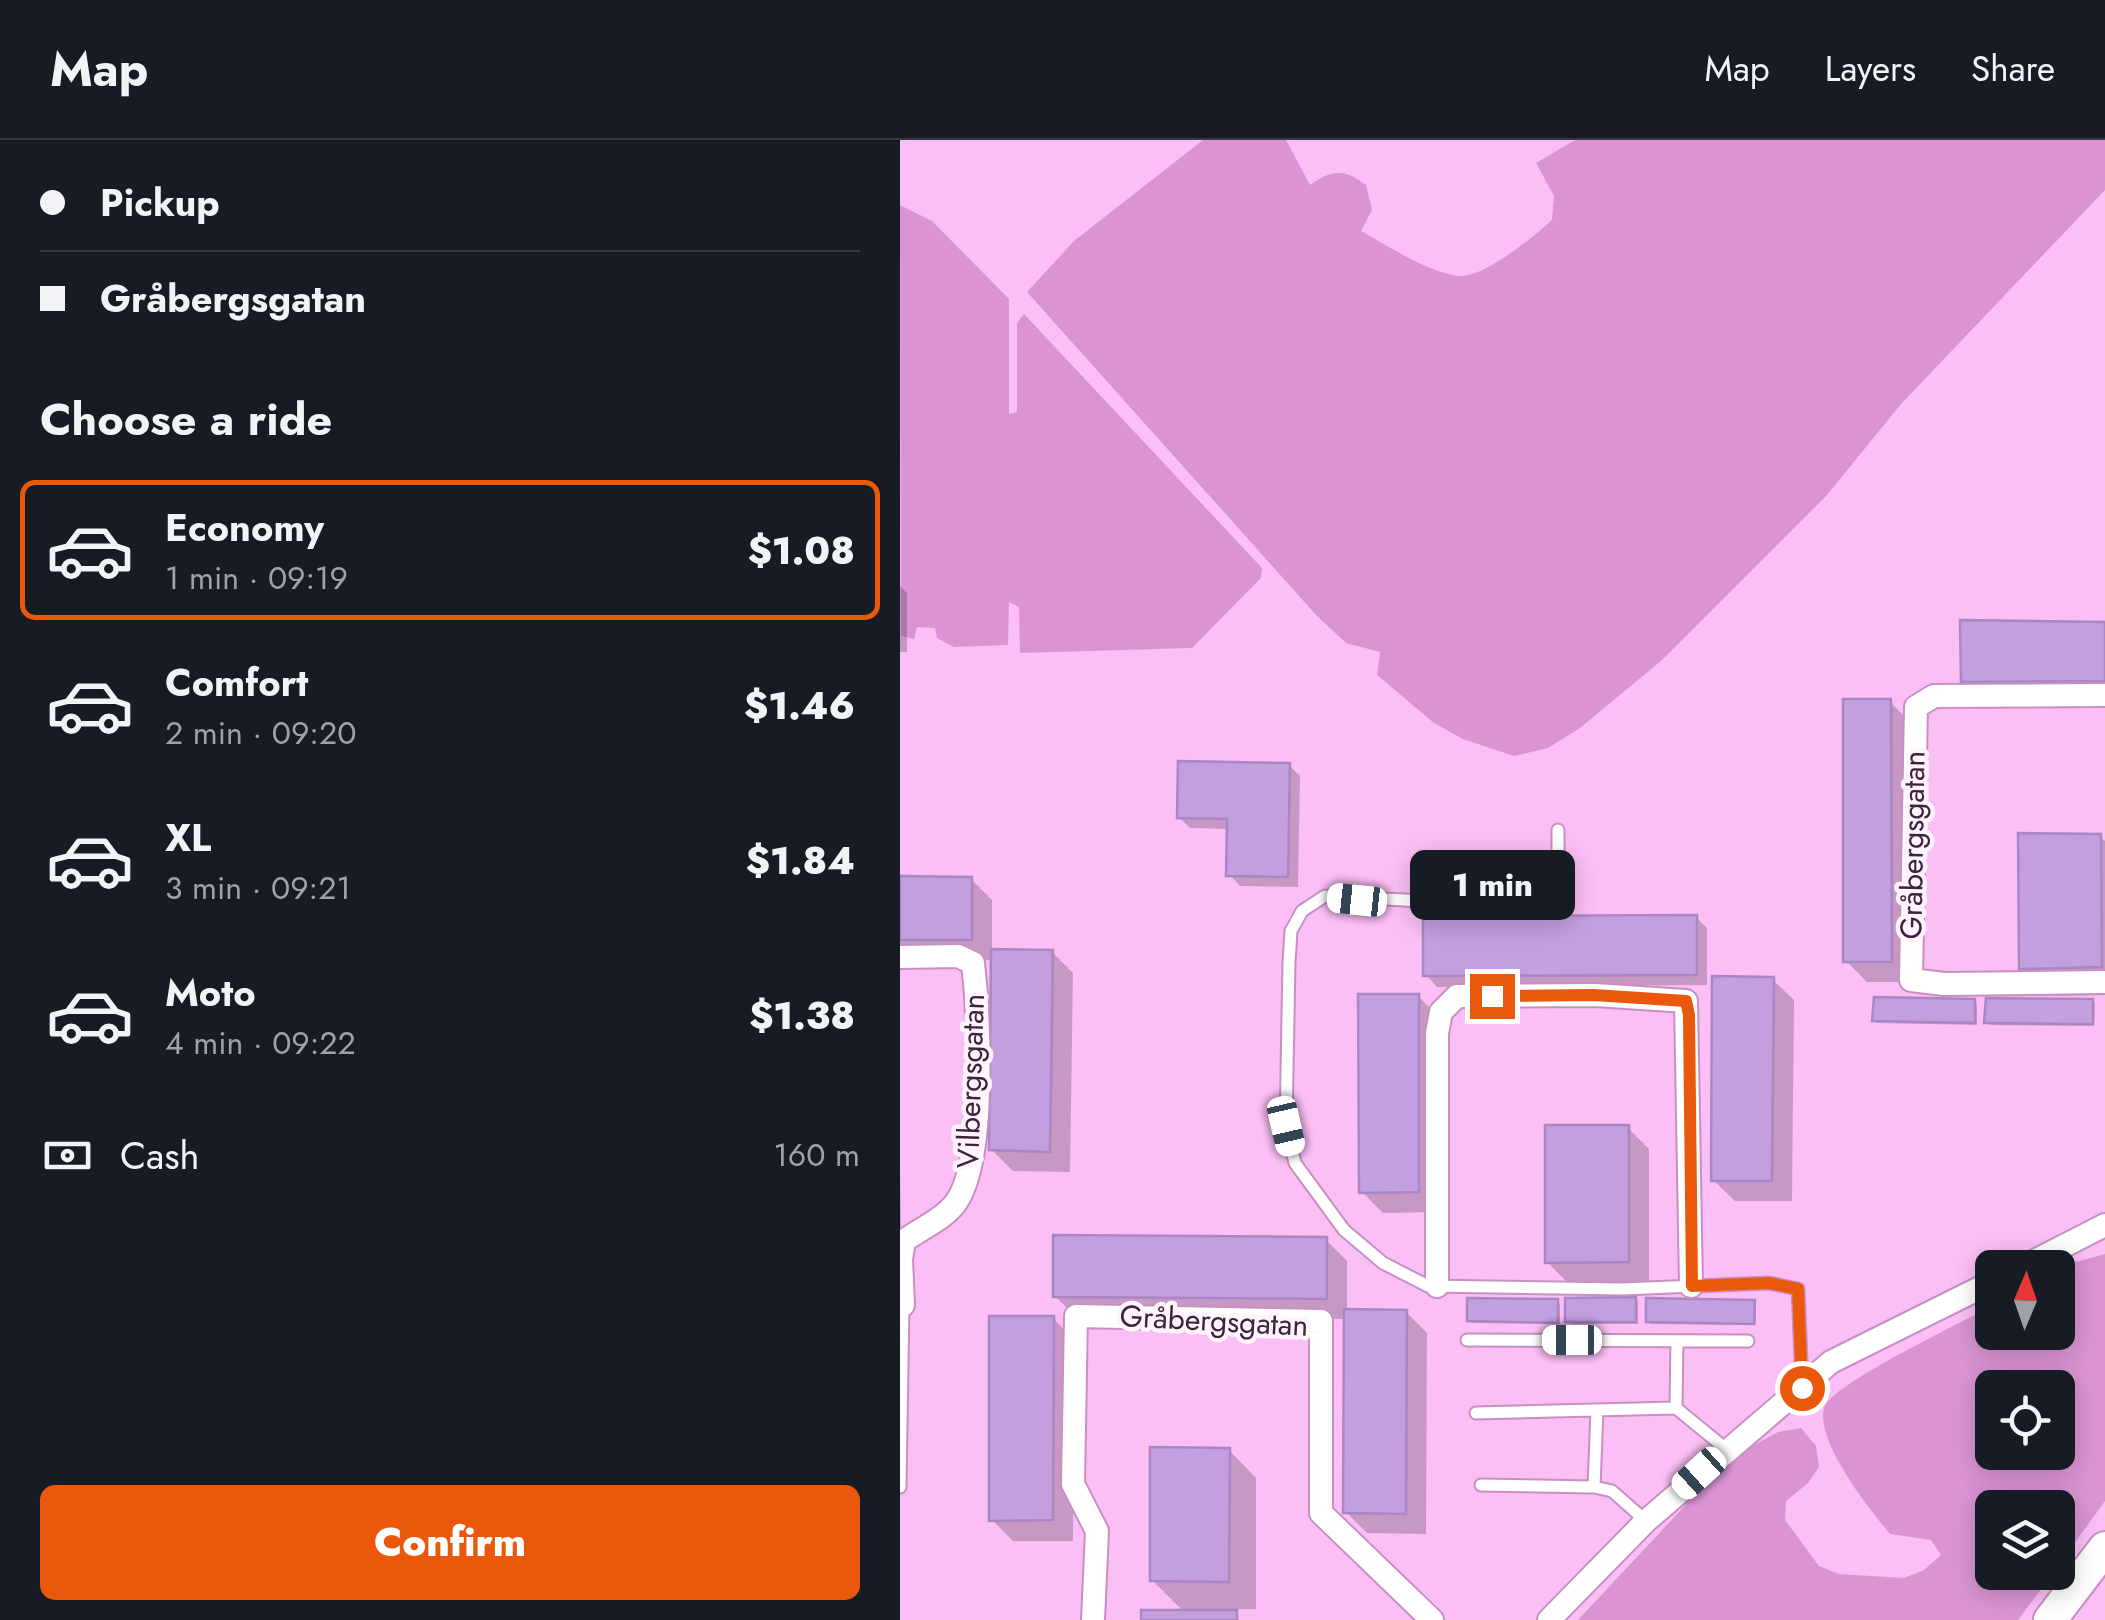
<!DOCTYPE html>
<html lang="en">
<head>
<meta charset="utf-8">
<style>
	body { margin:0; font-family:Jost,sans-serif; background:#242831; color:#f1f3f6; height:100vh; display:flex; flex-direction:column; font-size:38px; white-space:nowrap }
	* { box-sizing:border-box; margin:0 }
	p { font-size:32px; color:#9ea1a6 }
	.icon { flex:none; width:55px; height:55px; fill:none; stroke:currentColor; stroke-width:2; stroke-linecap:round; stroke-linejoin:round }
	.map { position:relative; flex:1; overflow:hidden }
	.panel { display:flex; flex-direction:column; background:#171b24; width:900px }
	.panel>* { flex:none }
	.top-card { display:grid; align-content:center; height:220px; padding:0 40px; background:#171b24 }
	.needle { width:65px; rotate:2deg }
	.controls { position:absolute; left:1075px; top:1110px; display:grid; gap:20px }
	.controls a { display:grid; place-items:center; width:100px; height:100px; border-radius:15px; background:#171b24; box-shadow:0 5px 25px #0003; font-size:50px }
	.end { position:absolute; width:45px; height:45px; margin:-22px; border:12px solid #ea580c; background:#fff; box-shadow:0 0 0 5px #fff }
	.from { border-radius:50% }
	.bubble { position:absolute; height:70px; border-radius:15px; background:#171b24; box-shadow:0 5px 25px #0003; font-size:32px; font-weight:800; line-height:70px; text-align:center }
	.car { position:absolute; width:30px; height:60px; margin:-30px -15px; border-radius:12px; box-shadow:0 0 8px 2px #0007; background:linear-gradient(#fff 24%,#345 0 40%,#fff 0 76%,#345 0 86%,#fff 0) }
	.top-card b { display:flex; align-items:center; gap:35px; height:95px; font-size:38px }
	.top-card b+b { border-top:2px solid #363941 }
	.top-card i { width:25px; height:25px; background:#f1f3f6 }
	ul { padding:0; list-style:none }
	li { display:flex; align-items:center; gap:30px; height:140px; margin:0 20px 15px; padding:0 20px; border:5px solid transparent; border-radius:15px }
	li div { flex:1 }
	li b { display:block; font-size:38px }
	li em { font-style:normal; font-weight:800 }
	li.selected { border-color:#ea580c }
	li>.icon { width:90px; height:90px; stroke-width:1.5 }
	h2 { padding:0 40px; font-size:45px; line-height:120px }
	.pay { display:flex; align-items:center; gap:25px; height:110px; padding:0 40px; font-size:38px }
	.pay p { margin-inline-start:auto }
	.action { display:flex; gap:20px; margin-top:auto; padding:20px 40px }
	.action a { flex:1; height:115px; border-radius:15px; background:#ea580c; color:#fff; font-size:40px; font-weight:800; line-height:115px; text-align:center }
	header { display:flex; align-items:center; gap:60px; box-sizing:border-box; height:140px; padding:0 50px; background:#171b24; border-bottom:2px solid #363941 }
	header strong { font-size:48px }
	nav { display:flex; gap:55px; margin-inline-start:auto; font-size:35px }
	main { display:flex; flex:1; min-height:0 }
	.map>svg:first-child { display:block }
	.green { fill:#da94d4; fill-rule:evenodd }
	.shadow { fill:#0003 }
	.building { fill:#c39fdf; stroke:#a986c4; stroke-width:2.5 }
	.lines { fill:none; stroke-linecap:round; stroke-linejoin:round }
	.service-casing { stroke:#c88fc3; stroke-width:15 }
	.minor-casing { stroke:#c88fc3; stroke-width:26 }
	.secondary-casing { stroke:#c88fc3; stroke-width:36 }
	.service { stroke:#fff; stroke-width:11 }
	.minor { stroke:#fff; stroke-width:22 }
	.secondary { stroke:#fff; stroke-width:32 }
	.route { stroke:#ea580c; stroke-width:12 }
	.labels { text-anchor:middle; stroke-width:9; stroke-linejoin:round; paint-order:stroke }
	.street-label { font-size:30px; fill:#3b2439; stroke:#fff3fd }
</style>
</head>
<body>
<header>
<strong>Map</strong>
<nav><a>Map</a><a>Layers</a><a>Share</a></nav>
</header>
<main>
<section class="panel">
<div class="top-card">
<b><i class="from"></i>Pickup</b>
<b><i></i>Gråbergsgatan</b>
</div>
<h2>Choose a ride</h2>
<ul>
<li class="selected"><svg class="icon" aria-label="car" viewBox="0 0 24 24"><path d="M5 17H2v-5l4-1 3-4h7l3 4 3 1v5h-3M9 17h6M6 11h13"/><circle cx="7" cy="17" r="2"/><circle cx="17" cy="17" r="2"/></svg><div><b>Economy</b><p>1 min · 09:19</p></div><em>$1.08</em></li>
<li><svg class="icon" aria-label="car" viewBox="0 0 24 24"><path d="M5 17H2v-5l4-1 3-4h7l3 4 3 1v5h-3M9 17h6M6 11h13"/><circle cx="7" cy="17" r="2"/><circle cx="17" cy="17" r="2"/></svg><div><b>Comfort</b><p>2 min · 09:20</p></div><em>$1.46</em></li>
<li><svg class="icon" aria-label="car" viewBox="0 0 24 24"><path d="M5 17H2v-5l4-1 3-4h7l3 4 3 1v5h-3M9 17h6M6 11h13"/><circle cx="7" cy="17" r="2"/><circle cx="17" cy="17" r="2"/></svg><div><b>XL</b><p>3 min · 09:21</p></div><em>$1.84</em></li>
<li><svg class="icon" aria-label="car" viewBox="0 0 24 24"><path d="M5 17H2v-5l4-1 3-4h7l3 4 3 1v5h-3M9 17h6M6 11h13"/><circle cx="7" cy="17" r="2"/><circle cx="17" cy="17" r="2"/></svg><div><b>Moto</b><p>4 min · 09:22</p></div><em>$1.38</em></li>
</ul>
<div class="pay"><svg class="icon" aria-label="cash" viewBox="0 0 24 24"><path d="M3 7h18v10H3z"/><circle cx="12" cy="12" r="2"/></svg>Cash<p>160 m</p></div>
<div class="action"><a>Confirm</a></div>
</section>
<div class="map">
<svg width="1205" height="1480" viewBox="0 0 1205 1480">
	<rect width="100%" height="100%" fill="#fbbff5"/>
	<path class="green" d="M303,0H386L410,45C432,30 444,28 466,45L472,70L461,91C488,106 531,134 560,136C583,138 635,96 652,80L654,56L636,23L675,0H1205V50L1001,264L927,355L761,521L680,588L648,608L614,616L563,599L534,583L477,535L480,512L446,503L417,476L127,152L174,101Z
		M0,65L32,81L109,159V274L117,272V183L124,174L362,428L361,438L292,508L120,513L119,467L109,462L108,505L54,507L37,498L35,488L17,487L14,499L1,496Z
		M1205,1114V1361L1158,1426V1368H1092V1432L1153,1433L1118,1480H678L793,1357L843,1311L878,1292L901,1288L916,1306L919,1327L908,1343L886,1361L885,1380L919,1426L939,1434L1004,1438L1024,1430L1041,1415L1031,1400L990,1394C970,1370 915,1301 924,1268C931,1244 1063,1182 1092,1166V1192H1158L1157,1127ZM1092,1248H1158V1312H1092Z"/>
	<path class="shadow" d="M0,446L7,453V512H0Z
		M1205,484V561L1085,562L1064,541Z
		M990,562L1011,583L1012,842H967L946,821Z
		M389,625L400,636L398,747L340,746L329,734L330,689L290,688L279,677Z
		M1200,696L1205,701V855L1150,856L1122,828Z
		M0,739H71L92,760V811L152,812L173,833L170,1032L113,1031L91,1009L94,820H0Z
		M796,777L807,788V845L537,847L526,835Z
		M872,839L894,860L892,1061H835L813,1040Z
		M518,856L539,877V1072L483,1073L462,1052Z
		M1074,861L1077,864V885L977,883L975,880Z
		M1192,861L1195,864L1194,886L1090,885L1087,882Z
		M728,988L749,1009V1142L668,1143L647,1122Z
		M0,1027L2,1141H0Z
		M426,1100L447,1121V1171L506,1172L527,1193L526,1394L467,1393L446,1372L447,1179L176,1177L155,1156Z
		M735,1159L738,1162V1184H670L668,1181Z
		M657,1162L660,1164V1184L572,1183L569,1180Z
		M854,1162L856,1165V1185L751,1184L748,1181Z
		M153,1178L174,1200L173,1401H113L92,1380Z
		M329,1310L356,1338V1469H331L339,1480H244L285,1473L252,1440Z"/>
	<path class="building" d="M1060,480L1205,482V541L1061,542Z
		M943,559H991L992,822H943Z
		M278,621L390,623L388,737L326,736L327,679L277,678Z
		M1118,693L1201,694L1202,827L1119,829Z
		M0,736L72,737V800H0Z
		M797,775V835L523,836V776Z
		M91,809L153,810L150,1012L89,1010Z
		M812,836L874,837L872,1041H811Z
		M458,854H519V1052L459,1053Z
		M974,857L1075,859V883L972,881Z
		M1086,858L1193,859V884L1084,883Z
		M645,985H729V1122L645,1123Z
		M153,1095L427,1097V1159L153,1157Z
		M736,1157V1182H665V1158Z
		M567,1158L658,1159V1183L567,1181Z
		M746,1158L855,1160L854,1184L746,1182Z
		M444,1169L507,1170L506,1374L443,1373Z
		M89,1176H154L153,1380L89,1381Z
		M250,1307L330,1308L329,1442L250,1441Z
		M241,1470H337V1480H241Z"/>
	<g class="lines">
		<g class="service-casing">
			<path id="service" d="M658,690V759L524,761L425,756L402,771L391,791L389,822L386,986L395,1023L444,1090L483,1123L528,1146L722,1149L869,1143L898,1149L902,1244
				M0,1165H3L0,1347
				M567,1200L848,1201
				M777,1201L776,1268L826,1309
				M576,1273L776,1268
				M581,1345L694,1347L712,1351L746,1381
				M694,1347L697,1270"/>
		</g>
		<g class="minor-casing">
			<path id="minor" d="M1205,555L1034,556L1016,567L1011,840L1044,844L1205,842
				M0,817L58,816L73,823C79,876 87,1025 54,1065C41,1081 21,1088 4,1101L1,1119L3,1165
				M1121,1128L1205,1085
				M537,1146V893L541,872L557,856L695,855L786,861L791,1146
				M193,1480L197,1391L173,1344L176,1176L421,1181V1373L532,1480
				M649,1480L746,1381L931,1222L1092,1142"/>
		</g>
		<g class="secondary-casing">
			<path id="secondary" d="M1150,1480L1205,1408"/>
		</g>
		<use href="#service" class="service"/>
		<use href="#minor" class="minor"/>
		<use href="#secondary" class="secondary"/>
	</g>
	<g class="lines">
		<path class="route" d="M592,856L694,855L786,861L789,875L792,1146L869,1143L898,1149L902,1248"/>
	</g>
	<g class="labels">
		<g class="street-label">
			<text transform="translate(1013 705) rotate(-89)" y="10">Gråbergsgatan</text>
			<text transform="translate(71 941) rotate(-88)" y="10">Vilbergsgatan</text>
			<text transform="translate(314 1181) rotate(3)" y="10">Gråbergsgatan</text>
		</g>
	</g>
</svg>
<div class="controls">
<a><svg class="needle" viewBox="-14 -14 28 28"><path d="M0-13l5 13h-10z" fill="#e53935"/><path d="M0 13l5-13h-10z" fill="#9ea1a6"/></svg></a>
<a><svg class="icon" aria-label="locate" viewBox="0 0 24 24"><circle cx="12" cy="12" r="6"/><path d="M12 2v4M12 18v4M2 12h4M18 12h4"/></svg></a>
<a><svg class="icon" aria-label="layers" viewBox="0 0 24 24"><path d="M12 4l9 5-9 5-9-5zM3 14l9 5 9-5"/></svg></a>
</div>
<i class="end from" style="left:902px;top:1248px"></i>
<i class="end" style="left:592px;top:856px"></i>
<div class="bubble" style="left:510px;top:710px;width:165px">1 min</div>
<i class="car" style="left:457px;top:760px;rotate:276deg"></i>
<i class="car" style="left:386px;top:986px;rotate:167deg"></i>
<i class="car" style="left:672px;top:1200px;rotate:270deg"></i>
<i class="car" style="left:799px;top:1333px;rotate:228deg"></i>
</div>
</main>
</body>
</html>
